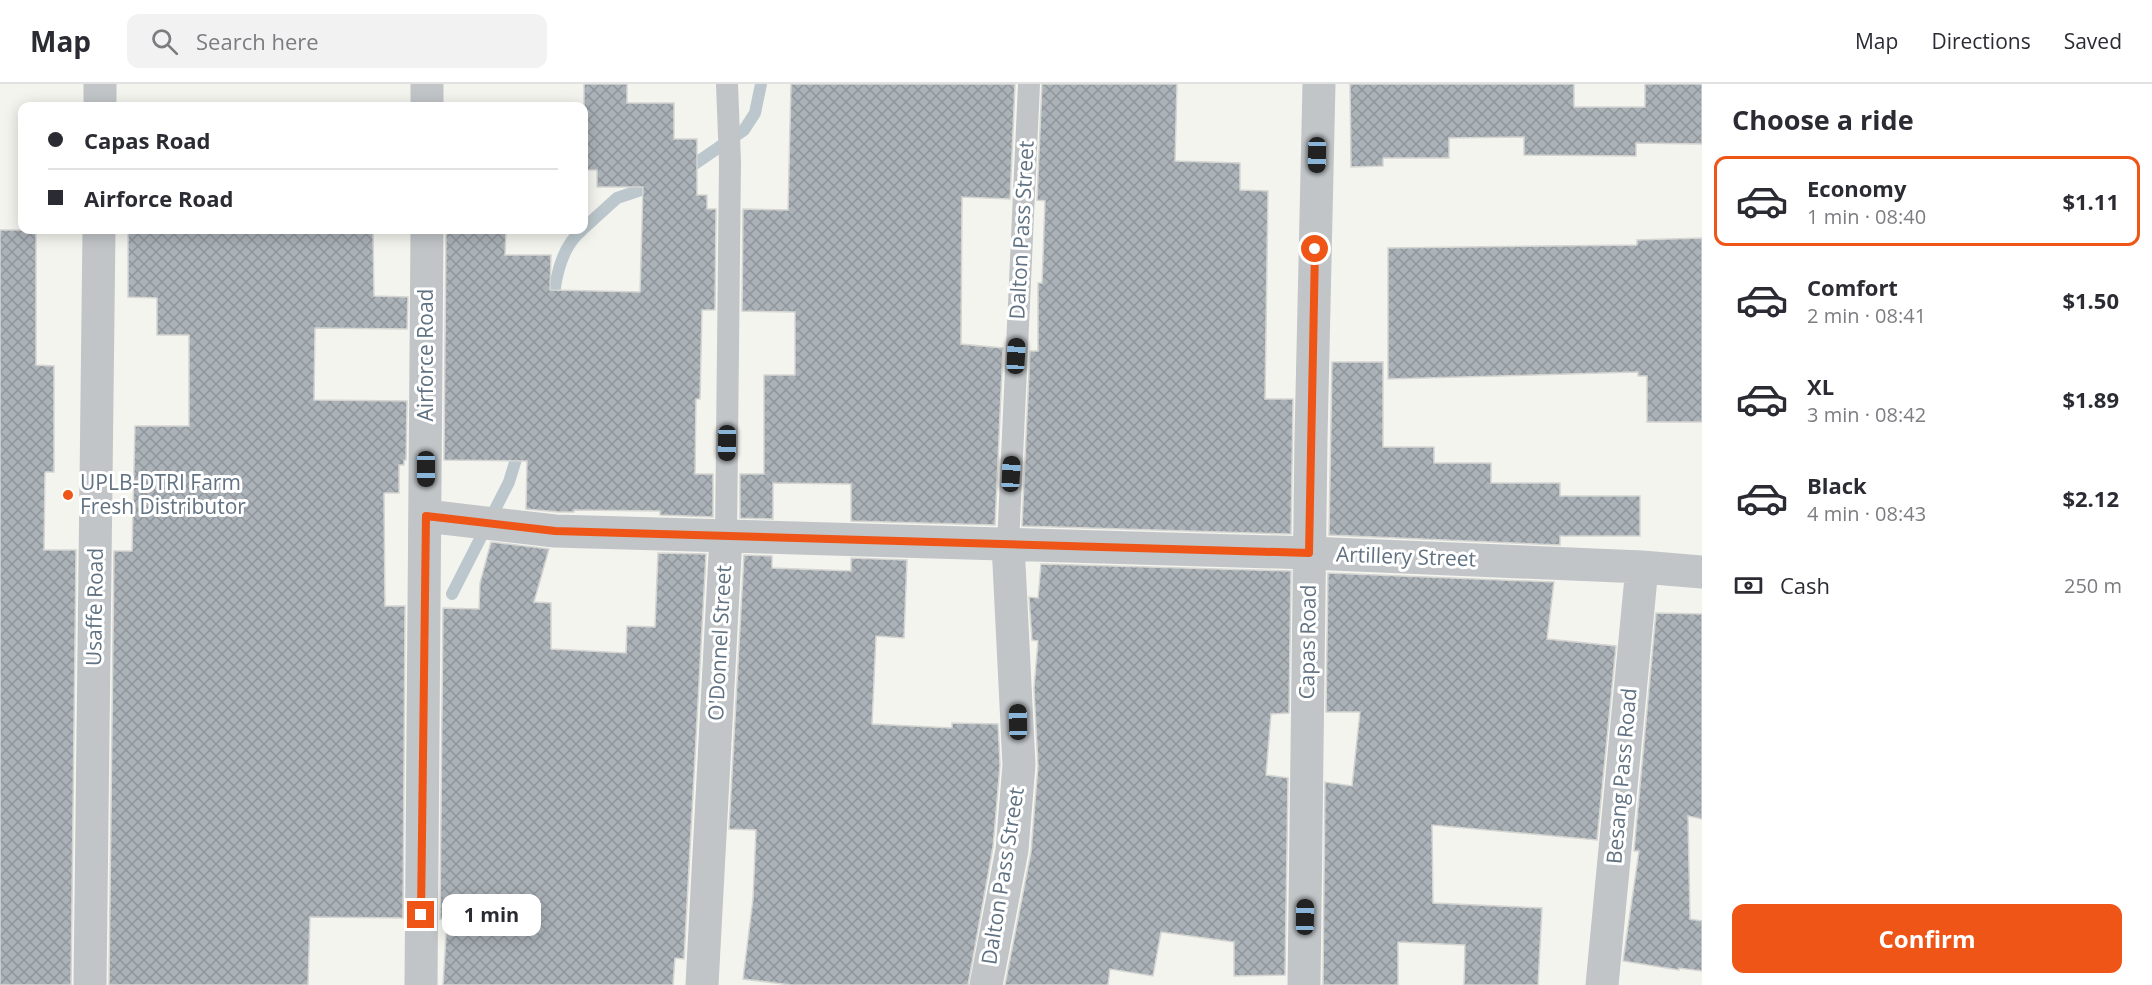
<!DOCTYPE html>
<html lang="en">
<head>
<meta charset="utf-8">
<style>
	body { margin:0; font-family:"Open Sans",sans-serif; background:#f2f2f3; color:#2b2b33; height:100vh; display:flex; flex-direction:column; font-size:22px; white-space:nowrap }
	* { box-sizing:border-box; margin:0 }
	p { font-size:20px; color:#7c7c81 }
	.icon { flex:none; width:33px; height:33px; fill:none; stroke:currentColor; stroke-width:2; stroke-linecap:round; stroke-linejoin:round }
	.map { position:relative; flex:1; overflow:hidden }
	.sheet { display:flex; flex-direction:column; background:#fff; width:450px }
	.sheet>* { flex:none }
	.banner { position:absolute; left:18px; top:18px; width:570px; height:132px; border-radius:12px; box-shadow:0 3px 15px #0003; display:grid; align-content:center; height:132px; padding:0 30px; background:#fff }
	.end { position:absolute; width:27px; height:27px; margin:-14px; border:8px solid #ee5516; background:#fff; box-shadow:0 0 0 3px #fff }
	.from { border-radius:50% }
	.bubble { position:absolute; height:42px; border-radius:12px; background:#fff; box-shadow:0 3px 15px #0003; font-size:20px; font-weight:700; line-height:42px; text-align:center }
	.car { position:absolute; width:18px; height:36px; margin:-18px -9px; border-radius:8px; box-shadow:0 0 4px 2px #0007; background:linear-gradient(#222 24%,#8ab4d8 0 40%,#222 0 76%,#8ab4d8 0 86%,#222 0) }
	.banner b { display:flex; align-items:center; gap:21px; height:57px; font-size:22px }
	.banner b+b { border-top:2px solid #e1e1e2 }
	.banner i { width:15px; height:15px; background:#2b2b33 }
	ul { padding:0; list-style:none }
	li { display:flex; align-items:center; gap:18px; height:90px; margin:0 12px 9px; padding:0 18px; border:3px solid transparent; border-radius:12px }
	li div { flex:1 }
	li b { display:block; font-size:22px }
	li em { font-style:normal; font-weight:700 }
	li.active { border-color:#ee5516 }
	li>.icon { width:54px; height:54px; stroke-width:1.5 }
	h2 { padding:0 30px; font-size:27px; line-height:72px }
	.pay { display:flex; align-items:center; gap:15px; height:66px; padding:0 30px; font-size:22px }
	.pay p { margin-inline-start:auto }
	.button { display:flex; gap:12px; margin-top:auto; padding:12px 30px }
	.button a { flex:1; height:69px; border-radius:12px; background:#ee5516; color:#fff; font-size:24px; font-weight:700; line-height:69px; text-align:center }
	header { display:flex; align-items:center; gap:36px; box-sizing:border-box; height:84px; padding:0 30px; background:#fff; border-bottom:2px solid #e1e1e2 }
	header strong { font-size:28px }
	nav { display:flex; gap:33px; margin-inline-start:auto; font-size:21px }
	.search { width:420px; height:54px; background:#f2f2f3; display:flex; align-items:center; gap:15px; box-sizing:border-box; padding:0 21px; border-radius:12px; color:#7c7c81; font-size:22px }
	main { display:flex; flex:1; min-height:0 }
	.map>svg:first-child { display:block }
	.lines { fill:none; stroke-linecap:round; stroke-linejoin:round }
	.stream { stroke:#bbc7cc; stroke-width:12 }
	.building { fill:url(#building-cross-hatch); stroke:#d5d5d2; stroke-width:1.5 }
	.service { stroke:#c1c5c8; stroke-width:22 }
	.minor { stroke:#c1c5c8; stroke-width:33 }
	.route { stroke:#ee5516; stroke-width:8 }
	.poi-dot { fill:#ee5516; stroke:#fff; stroke-width:2 }
	.labels { text-anchor:middle; stroke-width:6; stroke-linejoin:round; paint-order:stroke }
	.street-label { font-size:21px; fill:#617282; stroke:#fff }
	.poi-label { font-size:21px; fill:#617282; stroke:#fff; text-anchor:start }
</style>
</head>
<body>
<header>
<strong>Map</strong>
<div class="search"><svg class="icon" aria-label="search" viewBox="0 0 24 24"><circle cx="10" cy="10" r="6"/><path d="M15 15l6 6"/></svg>Search here</div>
<nav><a>Map</a><a>Directions</a><a>Saved</a></nav>
</header>
<main>
<div class="map">
<svg width="1702" height="901" viewBox="0 0 1702 901">
	<defs>
		<pattern id="building-cross-hatch" width="8" height="8" patternUnits="userSpaceOnUse" patternTransform="scale(1.5)"><rect width="8" height="8" fill="#abb2b8"/><path d="M0 0l8 8M0 8l8-8" fill="none" stroke="#8f959b"/></pattern>
	</defs>
	<rect width="100%" height="100%" fill="#f4f4ef"/>
	<g class="lines">
		<path class="stream" d="M683,88L744,46L755,29L761,0
			M584,144L617,114L656,101
			M553,221C555,194 561,163 582,146
			M452,510L509,398L520,362"/>
	</g>
	<path class="building" d="M584,0H627V19H674V55H697V111H707V125H716L715,226H702L700,315H696L695,390H713V433L660,431V427L574,426V428H559L526,425L527,377L444,376L446,146H506L505,171H551L550,206L640,208L643,103H597V86H584Z
		M791,0H1015L1010,115L962,113L961,260L1003,264L995,441L851,437V400L773,399V435L740,434V390H764V291H795V228L742,227L743,125L788,126Z
		M1042,0H1177L1175,77L1240,79V106L1268,107L1265,315H1293L1291,450L1022,442L1030,267H1038V199H1042L1045,117L1037,116Z
		M1350,0H1574V23H1645V0H1702V60L1636,59V72L1524,71V53L1449,54V74H1383V82L1351,83Z
		M0,146H36V281L54,282V388H45L44,466H76L71,901H0Z
		M128,146H373L374,212L408,213L407,245L315,244L314,316L407,317L406,376H404V381H399V409H384L385,522H405L403,834L310,833L308,901H109L114,467H132L135,342H189V251H157V214L128,213Z
		M1702,154V338H1647V292H1638V288L1388,295V164L1637,161V156Z
		M1332,278H1383V363H1434V379H1491V399H1560V412H1640V452H1560V461L1329,451Z
		M491,458L549,465L534,518L551,519V565L626,569L627,542L655,543L658,469L706,470L684,875L675,874L673,901H443L447,835H440L443,524L479,525L480,499Z
		M744,471L772,472V484L851,487V474L907,476L904,554L876,552L872,640L952,644V639L998,640L1000,681L993,763L968,901H791L743,895L753,815L756,746L729,745Z
		M1041,480L1291,487L1289,629L1271,630L1266,691L1288,694L1285,891L1234,892V858L1161,848L1153,892L1110,885L1108,901H1005L1031,768L1038,682L1034,604L1038,557L1032,556L1029,513L1038,514Z
		M1328,489L1554,498L1547,555L1616,562L1597,756L1432,741L1433,819L1542,824L1538,901H1464L1465,861L1398,858V901H1323L1325,698L1352,702L1360,628H1326Z
		M1656,529L1702,530V735L1688,732L1690,835L1702,837V887L1679,884V886L1623,877L1639,767H1634Z"/>
	<g class="lines">
		<path class="service" d="M726,452L730,78L727,0
			M1008,460L1029,0"/>
		<path class="minor" d="M100,22V0
			M427,22V0
			M426,432L555,447L1309,469L1642,483L1702,488
			M90,901L99,146
			M421,901L427,146
			M702,901L726,452
			M986,901L1012,766L1019,681L1008,460
			M1304,901L1311,354L1319,0
			M1602,901L1642,483"/>
	</g>
	<g class="lines">
		<path class="route" d="M421,831L426,432L555,447L1309,469L1315,165"/>
	</g>
	<circle class="poi-dot" cx="68" cy="411" r="6"/>
	<g class="labels">
		<g class="street-label">
			<text transform="translate(1022 146) rotate(-87)" y="7">Dalton Pass Street</text>
			<text transform="translate(426 271) rotate(-90)" y="7">Airforce Road</text>
			<text transform="translate(1406 473) rotate(2)" y="7">Artillery Street</text>
			<text transform="translate(95 523) rotate(-89)" y="7">Usaffe Road</text>
			<text transform="translate(1308 558) rotate(-89)" y="7">Capas Road</text>
			<text transform="translate(720 559) rotate(-87)" y="7">O'Donnel Street</text>
			<text transform="translate(1622 692) rotate(-85)" y="7">Besang Pass Road</text>
			<text transform="translate(1003 792) rotate(-81)" y="7">Dalton Pass Street</text>
		</g>
		<g class="poi-label">
			<text x="80" y="406">UPLB-DTRI Farm<tspan x="80" dy="24">Fresh Distributor</tspan></text>
		</g>
	</g>
</svg>
<i class="end from" style="left:1315px;top:165px"></i>
<i class="end" style="left:421px;top:831px"></i>
<div class="bubble" style="left:442px;top:810px;width:99px">1 min</div>
<i class="car" style="left:1317px;top:71px;rotate:181deg"></i>
<i class="car" style="left:1016px;top:272px;rotate:3deg"></i>
<i class="car" style="left:727px;top:359px;rotate:181deg"></i>
<i class="car" style="left:426px;top:385px;rotate:180deg"></i>
<i class="car" style="left:1011px;top:390px;rotate:3deg"></i>
<i class="car" style="left:1018px;top:638px;rotate:359deg"></i>
<i class="car" style="left:1305px;top:833px;rotate:1deg"></i>
<div class="banner">
<b><i class="from"></i>Capas Road</b>
<b><i></i>Airforce Road</b>
</div>
</div>
<section class="sheet">
<h2>Choose a ride</h2>
<ul>
<li class="active"><svg class="icon" aria-label="car" viewBox="0 0 24 24"><path d="M5 17H2v-5l4-1 3-4h7l3 4 3 1v5h-3M9 17h6M6 11h13"/><circle cx="7" cy="17" r="2"/><circle cx="17" cy="17" r="2"/></svg><div><b>Economy</b><p>1 min · 08:40</p></div><em>$1.11</em></li>
<li><svg class="icon" aria-label="car" viewBox="0 0 24 24"><path d="M5 17H2v-5l4-1 3-4h7l3 4 3 1v5h-3M9 17h6M6 11h13"/><circle cx="7" cy="17" r="2"/><circle cx="17" cy="17" r="2"/></svg><div><b>Comfort</b><p>2 min · 08:41</p></div><em>$1.50</em></li>
<li><svg class="icon" aria-label="car" viewBox="0 0 24 24"><path d="M5 17H2v-5l4-1 3-4h7l3 4 3 1v5h-3M9 17h6M6 11h13"/><circle cx="7" cy="17" r="2"/><circle cx="17" cy="17" r="2"/></svg><div><b>XL</b><p>3 min · 08:42</p></div><em>$1.89</em></li>
<li><svg class="icon" aria-label="car" viewBox="0 0 24 24"><path d="M5 17H2v-5l4-1 3-4h7l3 4 3 1v5h-3M9 17h6M6 11h13"/><circle cx="7" cy="17" r="2"/><circle cx="17" cy="17" r="2"/></svg><div><b>Black</b><p>4 min · 08:43</p></div><em>$2.12</em></li>
</ul>
<div class="pay"><svg class="icon" aria-label="cash" viewBox="0 0 24 24"><path d="M3 7h18v10H3z"/><circle cx="12" cy="12" r="2"/></svg>Cash<p>250 m</p></div>
<div class="button"><a>Confirm</a></div>
</section>
</main>
</body>
</html>
